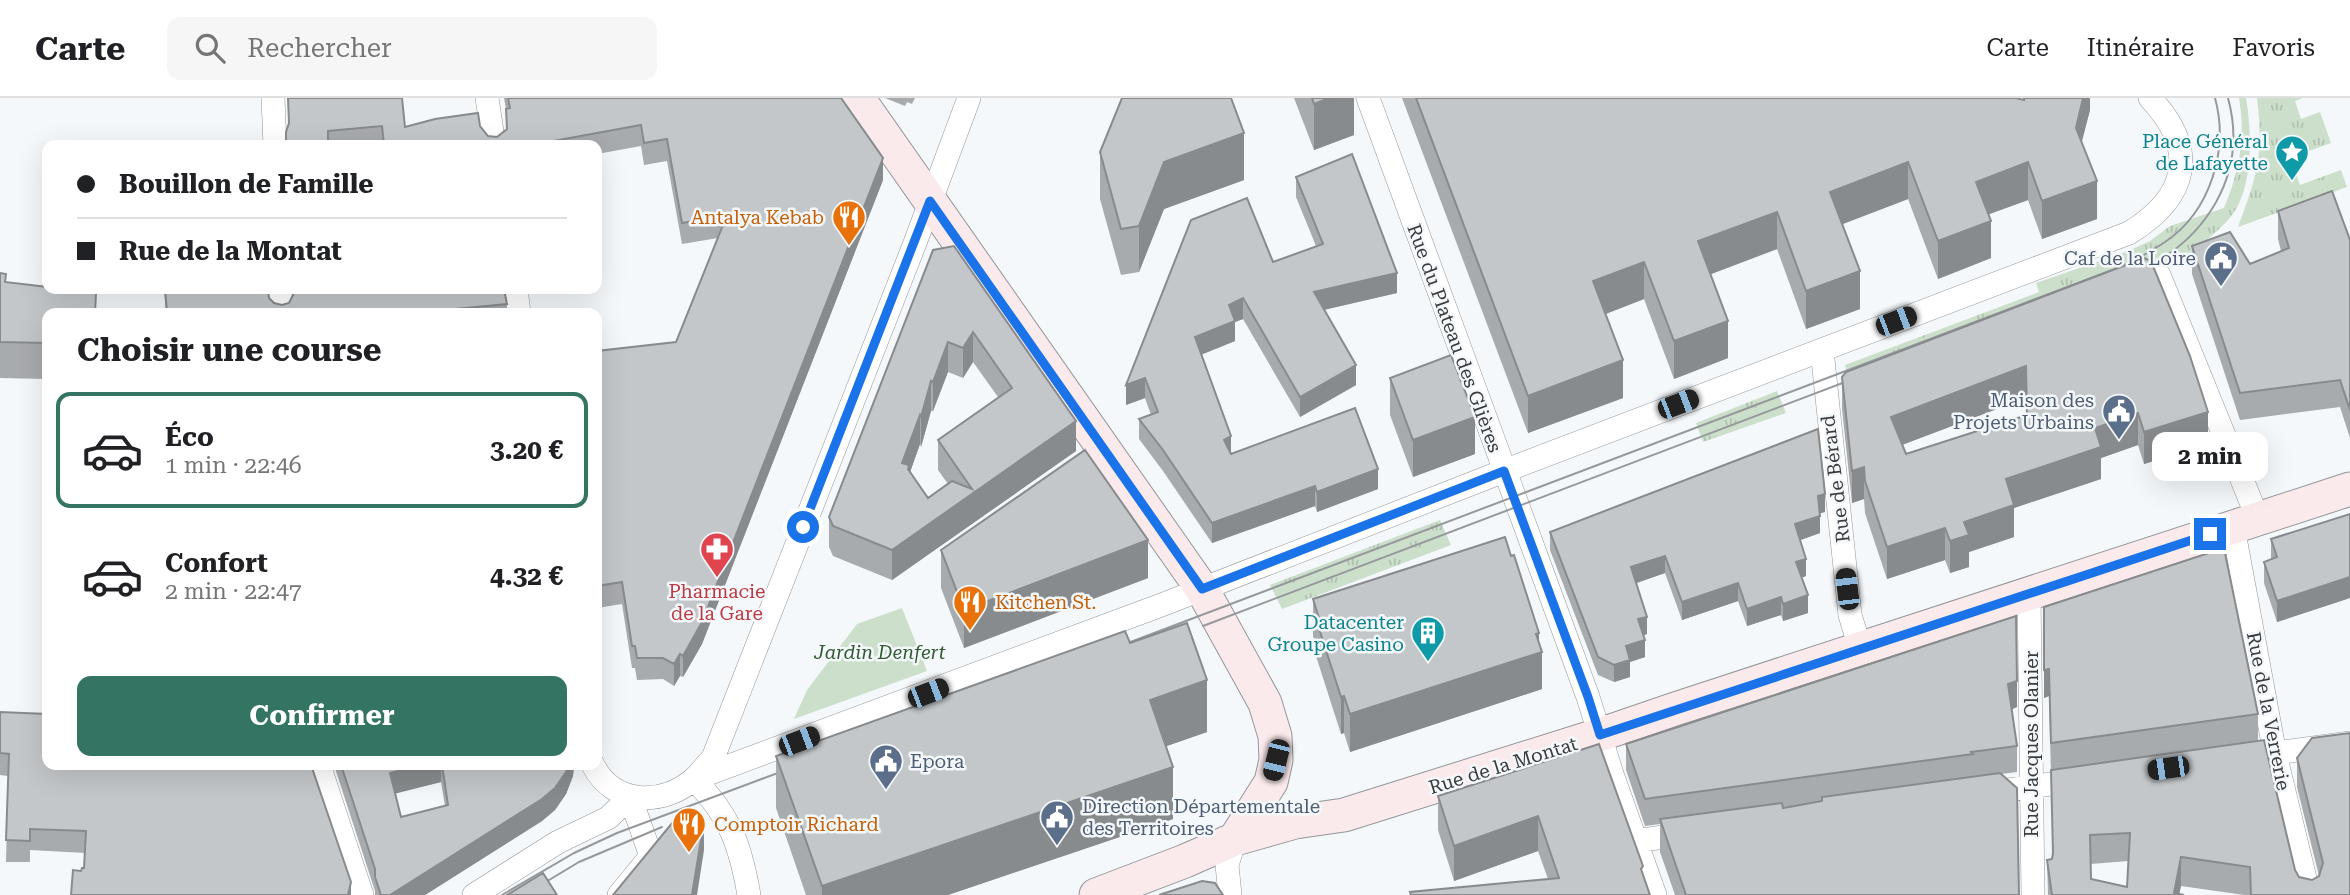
<!DOCTYPE html>
<html lang="fr">
<head>
<meta charset="utf-8">
<style>
	body { margin:0; font-family:"Roboto Serif",serif; background:#f6f6f6; color:#202124; height:100vh; display:flex; flex-direction:column; font-size:26px; white-space:nowrap }
	* { box-sizing:border-box; margin:0 }
	p { font-size:23px; color:#757577 }
	.icon { flex:none; width:38px; height:38px; fill:none; stroke:currentColor; stroke-width:2; stroke-linecap:round; stroke-linejoin:round }
	.map { position:relative; flex:1; overflow:hidden }
	.drawer { position:absolute; left:42px; top:210px; width:560px; height:462px; display:flex; flex-direction:column; background:#fff; border-radius:14px; box-shadow:0 7px 28px #0002 }
	.drawer>* { flex:none }
	.banner { position:absolute; left:42px; top:42px; width:560px; height:154px; border-radius:14px; box-shadow:0 7px 28px #0002; display:grid; align-content:center; height:154px; padding:0 35px; background:#fff }
	.end { position:absolute; width:32px; height:32px; margin:-16px; border:9px solid #1a73e8; background:#fff; box-shadow:0 0 0 4px #fff }
	.from { border-radius:50% }
	.bubble { position:absolute; height:49px; border-radius:14px; background:#fff; box-shadow:0 7px 28px #0002; font-size:23px; font-weight:700; line-height:49px; text-align:center }
	.car { position:absolute; width:21px; height:42px; margin:-21px -10px; border-radius:9px; box-shadow:0 0 5px 2px #0007; background:linear-gradient(#222 24%,#8ab4d8 0 40%,#222 0 76%,#8ab4d8 0 86%,#222 0) }
	.banner b { display:flex; align-items:center; gap:24px; height:66px; font-size:26px }
	.banner b+b { border-top:2px solid #e0e0e0 }
	.banner i { width:18px; height:18px; background:#202124 }
	ul { padding:0; list-style:none }
	li { display:flex; align-items:center; gap:21px; height:116px; margin:0 14px 10px; padding:0 21px; border:4px solid transparent; border-radius:14px }
	li div { flex:1 }
	li b { display:block; font-size:26px }
	li em { font-style:normal; font-weight:700 }
	li.on { border-color:#347462 }
	li>.icon { width:63px; height:63px; stroke-width:1.5 }
	h2 { padding:0 35px; font-size:32px; line-height:84px }
	.cta { display:flex; gap:14px; margin-top:auto; padding:14px 35px }
	.cta a { flex:1; height:80px; border-radius:14px; background:#347462; color:#fff; font-size:28px; font-weight:700; line-height:80px; text-align:center }
	header { display:flex; align-items:center; gap:42px; box-sizing:border-box; height:98px; padding:0 35px; background:#fff; border-bottom:2px solid #e0e0e0 }
	header strong { font-size:33px }
	nav { display:flex; gap:38px; margin-inline-start:auto; font-size:24px }
	.search { width:490px; height:63px; background:#f6f6f6; display:flex; align-items:center; gap:18px; box-sizing:border-box; padding:0 24px; border-radius:14px; color:#757577; font-size:26px }
	.map>svg:first-child { display:block }
	.grass { fill:url(#grass-tufts) }
	.garden { fill:#cbdfcb }
	.lines { fill:none; stroke-linecap:round; stroke-linejoin:round }
	.street-casing { stroke:#93979a; stroke-width:24 }
	.secondary-casing { stroke:#93979a; stroke-width:35 }
	.street { stroke:#fff; stroke-width:23 }
	.secondary { stroke:#fbeaeb; stroke-width:33 }
	.tram { stroke:#96999b; stroke-width:2 }
	.wall { fill:#a8abae; fill-rule:evenodd }
	.shaded-wall { fill:#888b8d }
	.building { fill:#c3c7ca; stroke:#888b8d; stroke-width:2; fill-rule:evenodd }
	.route { stroke:#1a73e8; stroke-width:9 }
	.labels { text-anchor:middle; stroke-width:5; stroke-linejoin:round; paint-order:stroke }
	.culture-label { font-size:19px; fill:#0d838f; stroke:#f4f8fb; text-anchor:end }
	.food-label { font-size:19px; fill:#c56008; stroke:#f4f8fb; text-anchor:start }
	.service-label { font-size:19px; fill:#4e5e75; stroke:#f4f8fb; text-anchor:end }
	.street-label { font-size:19px; fill:#3a3b3d; stroke:#f4f8fb }
	.health-label { font-size:19px; fill:#be3a42; stroke:#f4f8fb }
	.park-label { font-size:19px; font-style:italic; fill:#2f5a30; stroke:#f4f8fb }
</style>
</head>
<body>
<header>
<strong>Carte</strong>
<div class="search"><svg class="icon" aria-label="search" viewBox="0 0 24 24"><circle cx="10" cy="10" r="6"/><path d="M15 15l6 6"/></svg>Rechercher</div>
<nav><a>Carte</a><a>Itinéraire</a><a>Favoris</a></nav>
</header>
<div class="map">
<svg width="2350" height="797" viewBox="0 0 2350 797">
	<defs>
		<pattern id="grass-tufts" width="24" height="20" patternUnits="userSpaceOnUse" patternTransform="scale(1.75)"><rect width="24" height="20" fill="#cbdfcb"/><path d="M3 7l-1-3M5 7V3M7 7l1-3M15 17l-1-3M17 17v-4M19 17l1-3" fill="none" stroke="#afc0af"/></pattern>
	</defs>
	<rect width="100%" height="100%" fill="#f4f8fb"/>
	<path class="grass" d="M2239,0H2246C2252,35 2254,95 2228,122C2217,134 2203,145 2191,156L1852,288L1845,267L2039,194L2036,185L2128,153L2150,143L2170,128L2224,110C2239,74 2246,39 2239,0Z
		M2257,0H2303L2295,3L2301,21L2320,14L2331,45L2290,60L2300,87L2341,72L2347,89L2238,129C2257,78 2264,56 2257,0Z
		M1777,293L1786,315L1703,344L1696,325Z
		M1440,422L1451,447L1282,511L1270,487Z"/>
	<path class="garden" d="M902,510L927,573L794,621L807,592L857,526Z"/>
	<g class="lines">
		<g class="street-casing">
			<path id="street" d="M273,0L275,47
				M487,0L494,47
				M1368,0L1588,599L1612,676L1655,797
				M2159,177L2258,421
				M280,191L281,215
				M516,191L519,215
				M1822,252L1850,517L1860,550
				M2233,429L2275,656L2309,797
				M2029,496L2033,797
				M2239,660L2350,645
				M319,667L362,797
				M593,667C613,707 663,709 695,680C701,674 707,666 713,660L915,145L969,0
				M694,681L1164,506L1504,373L2129,135C2188,99 2199,52 2150,0
				M694,681C730,718 740,746 749,797
				M1986,695L2080,682
				M1636,743L1691,735
				M474,797L558,744L608,720L630,699
				M619,797L651,758L630,699
				M1230,797L1227,767L1235,741"/>
		</g>
		<g class="secondary-casing">
			<path id="secondary" d="M858,0L1202,491L1265,605L1275,638L1276,662L1271,684L1235,741
				M1096,797L1185,763L1235,741L1295,724L1344,717L1599,637L1675,611L2350,391"/>
		</g>
		<use href="#street" class="street"/>
		<use href="#secondary" class="secondary"/>
		<path class="tram" d="M2136,174C2205,144 2249,77 2228,0
			M1203,528L1861,278
			M1112,551L2128,166C2140,159 2153,152 2165,144C2211,113 2229,51 2215,0
			M502,797L574,755L617,735L794,669
			M524,797L579,764L662,729"/>
	</g>
	<path class="wall" d="M288,0L405,29L480,28L488,38L497,39L506,32V11L504,0H841L883,82L702,546L683,579L680,578L674,588L663,581L637,582L635,570H632L622,506L597,510V253L676,244L718,140L682,146L667,63L644,67L641,48L597,56V47H286V34L288,27Z
		M885,0H915L912,6L907,4L905,8Z
		M1294,0H1354V37L1314,52Z
		M1402,0H2016L2024,2L2090,0V12L2081,44L2097,121L2042,141L2028,102L1989,116L1991,160L1938,181L1908,101L1842,126L1860,211L1806,231L1777,151L1711,176L1728,260L1674,281L1644,201L1605,216L1623,300L1528,335Z
		M1100,54L1244,82L1164,111L1139,174L1121,177L1100,101Z
		M1296,79L1397,195L1324,212L1356,287L1300,319L1243,221L1235,224V243L1201,257L1231,356L1378,391L1317,414L1315,408L1212,445L1163,373L1139,341V321L1151,317L1145,300L1126,307V287L1273,164L1316,148L1296,99Z
		M2278,113L2350,142V340L2340,309L2240,322L2192,176V148L2250,166L2281,153L2278,141Z
		M933,152L1076,353L892,482L833,458L829,449V419ZM973,264L998,299L938,342V372L948,386L928,400L910,374L920,346L921,349L931,313H933L948,274L963,280Z
		M2144,160L2208,346L2144,366L2138,347L2101,360V381L2014,410V439L1969,454V469L1950,475L1945,462L1887,481L1865,415L1864,401L1852,405L1842,311V279ZM2026,300V317L1906,356L1902,347Z
		M0,175L6,184L47,215V281L0,280Z
		M164,191H268L269,200L274,205L282,207L289,205L293,197V191H504L507,206V215H166Z
		M1390,280L1475,356L1413,379L1390,317Z
		M47,333V398H46Z
		M1825,414L1820,415V435L1800,442L1806,478L1802,480L1808,515L1783,523L1781,517L1747,528L1738,503L1682,522L1665,475L1636,485L1647,536L1644,537L1645,559L1630,564V579L1614,584L1598,577L1550,452V434Z
		M2350,416V500L2277,524L2264,485V464L2271,461V441Z
		M941,452L1148,480L964,550L941,490Z
		M1313,501L1539,545L1542,591L1350,654L1344,635L1341,636L1316,558V547L1313,538Z
		M2044,509L2258,616V643L2295,772L2299,779L2312,782L2319,778L2297,689V660L2350,797H2244L2181,788L2179,796L2183,797H2048L2047,762L2052,761L2053,758L2049,598L2044,600ZM2128,763L2127,789L2091,781V766Z
		M1130,545L1207,634L1166,648L1173,721L948,797H806L776,710V658Z
		M2017,609L2012,611L2017,648V674L2002,676L2019,797H1675L1660,754V726L1645,728L1626,672V646ZM1822,704L1783,710V709Z
		M0,614L351,797L81,773L84,770L85,755L30,752V764H6L8,678L0,677Z
		M1599,646L1643,776L1548,781L1538,753L1454,783L1438,732V698Z
		M334,667H574L573,678L566,696L555,712L542,723L425,797H375V793ZM441,684L445,708L401,719L395,695Z"/>
	<path class="shaded-wall" d="M1329,0H1354V37L1314,52V6Z
		M2083,0H2090V12L2076,67V30Z
		M1244,35V82L1164,111L1139,174V128L1164,64Z
		M883,60V82L702,546L683,579V558Z
		M1908,64V101L1830,131V94Z
		M2028,64V102L1976,121V84Z
		M2097,83V121L2042,141V103Z
		M1777,114V151L1698,181V143Z
		M1991,123V160L1938,181V143Z
		M1644,164V201L1593,221V183Z
		M1860,173V211L1806,231V193Z
		M1397,175V195L1314,214V194Z
		M1243,200V221L1235,224V243L1195,259V239L1229,207Z
		M1728,223V260L1674,281V243Z
		M973,234V264L963,280V250Z
		M948,244V274L933,313V284Z
		M1623,262V300L1528,335V298Z
		M1356,267V287L1300,319V299Z
		M2026,268V300L1891,351V319Z
		M1145,280V300L1126,307V287Z
		M931,283V313L921,349V319Z
		M2208,314V346L2144,366V334Z
		M2138,315V347L2101,360V381L2014,410V439L1969,454V469L1950,475V443L1964,424L2006,381L2095,330Z
		M920,317V346L909,377L902,365Z
		M1475,319V356L1413,379V342Z
		M1076,323V353L892,482V452Z
		M1231,338V359L1224,342Z
		M1864,369V401L1852,405V373Z
		M1378,371V391L1317,414V394Z
		M1315,388V408L1212,445V425Z
		M1825,396V414L1818,416V398Z
		M1820,418V435L1795,444V426Z
		M1945,430V462L1887,481V449Z
		M1148,442V480L964,550V512Z
		M1665,458V475L1631,487V469Z
		M1806,461V478L1796,481V464Z
		M2350,479V500L2277,524V503Z
		M1738,485V503L1682,522V504Z
		M1808,497V515L1783,523V506Z
		M1781,499V517L1747,528V511Z
		M1647,519V536L1638,539V521Z
		M1539,535V555L1542,554V591L1350,654V616Z
		M1645,542V559L1630,564V579L1614,584V567L1626,548Z
		M680,556V578L674,588V566Z
		M2049,571V598L2044,600V572Z
		M1207,582V634L1150,654V602Z
		M2017,583V609L2008,613V586Z
		M1344,598V635L1341,636V599Z
		M423,667H441V684L390,697V675Z
		M569,667H574L573,678L566,696L555,712L542,723L425,797H390Z
		M1173,669V721L948,797H822V788Z
		M1538,718V753L1454,783V748Z
		M704,723V752L697,797H692Z
		M2181,759V788L2179,797H2174Z
		M351,784V797H348Z"/>
	<path class="building" d="M288,0H402L405,29L435,21L478,15L480,28L488,38L497,39L507,31L506,11L510,10L508,0H841L883,60L702,524L683,558L680,556L674,566L663,560H637L635,548H632L622,484L597,488V253L676,244L727,117L682,125L667,41L644,45L641,27L553,43V47H384L382,28L328,33V47H286V34L289,25Z
		M1122,0H1231L1244,35L1164,64L1139,128L1121,131L1100,54Z
		M1312,0H1329L1314,6Z
		M1416,0H2016L2024,2V0H2083L2076,30L2097,83L2042,103L2028,64L1976,84L1991,123L1938,143L1908,64L1830,94L1860,173L1806,193L1777,114L1698,143L1728,223L1674,243L1644,164L1593,183L1623,262L1528,298Z
		M1352,56L1397,175L1314,194L1356,267L1300,299L1243,200L1229,207L1235,223L1195,239L1231,338L1224,342L1231,356L1355,310L1378,371L1317,394L1315,388L1212,425L1163,352L1139,321L1158,314L1145,280L1126,287L1191,122L1247,100L1273,164L1323,146L1296,79Z
		M2332,93L2350,142V312L2340,282L2240,295L2192,148L2230,134L2250,166L2289,150L2278,113Z
		M954,148L1076,323L892,452L833,428L829,419L933,152ZM973,234L1012,290L938,342L972,391L952,383L928,400L908,371L909,367L902,365L920,317L921,319L931,283L933,284L948,244L963,250Z
		M2144,160L2151,163L2190,258L2208,314L2144,334L2138,315L2095,330L2101,349L2006,381L2014,407L1964,424L1969,437L1950,443L1945,430L1887,449L1865,383L1864,369L1852,373L1842,279L1846,274ZM2026,268L2027,317L1906,356L1891,319Z
		M0,175L6,176L5,184L47,189V191H60L96,195L95,215H47V245L0,244Z
		M165,191H268L269,200L274,205L282,207L289,205L295,193V191H504L507,206L414,215H167Z
		M475,211L481,215H471Z
		M1451,257L1475,319L1413,342L1390,280Z
		M1818,331L1825,396L1818,398L1820,418L1795,426L1806,461L1796,464L1808,497L1783,506L1781,499L1747,511L1738,485L1682,504L1665,458L1631,469L1647,519L1638,521L1645,542L1626,548L1630,562L1614,567L1598,559L1550,434Z
		M1085,352L1148,442L964,512L941,452Z
		M2350,416V479L2277,503L2264,464L2277,459L2271,441Z
		M1505,439L1511,458L1514,457L1539,535L1536,536L1542,554L1350,616L1344,598L1341,599L1316,521L1319,520L1313,501Z
		M2224,450L2258,616L2051,645L2049,571L2044,572V509Z
		M2016,518L2017,583L2008,586L2017,648L1971,654L1973,656L1645,701L1626,646Z
		M1187,525L1207,582L1150,602L1173,669L822,788L776,658L1125,533L1130,545Z
		M0,614L47,616V667H311L351,784L348,797H71L73,772L81,773L82,770H84L86,733L30,731V743L6,742L9,656L0,655Z
		M2350,635V797H2251L2250,769L2181,759L2174,795L2184,797H2052L2047,762L2052,761L2053,755L2051,672L2264,642L2295,772L2299,779L2312,782L2319,778L2323,765L2297,660L2312,640ZM2130,735L2127,789L2091,781L2090,737Z
		M1599,646L1643,768L1641,771L1650,797H1411L1410,794L1559,780L1538,718L1454,748L1438,698Z
		M341,667H423L390,675L401,719L448,707L442,667H569L566,674L555,690L542,701L390,797H381L375,779V771Z
		M2000,675L2017,690L2019,797H1686L1660,721L1782,705L1783,710L1822,703V699Z
		M682,713L704,723L692,797H613Z
		M543,775L557,797H507Z
		M1202,783L1215,785L1223,797H1159Z"/>
	<g class="lines">
		<path class="route" d="M803,429L930,103L1202,491L1504,373L1588,599L1600,637L2210,436"/>
	</g>
	<defs>
		<g id="sight-pin" transform="scale(1.75)"><path d="M0 17L-7.5 6A9.5 9.5 0 1 1 7.5 6Z" fill="#0f9aa8" stroke="#f4f8fb"/><path d="M0-6L1.8-2.2L6-1.7L2.9 1.2L3.7 5.4L0 3.3L-3.7 5.4L-2.9 1.2L-6-1.7L-1.8-2.2Z" fill="#fff"/></g>
		<g id="restaurant-pin" transform="scale(1.75)"><path d="M0 17L-7.5 6A9.5 9.5 0 1 1 7.5 6Z" fill="#e8710a" stroke="#f4f8fb"/><path d="M-5-6h1v4h1v-4h1v4h1v-4h1v5L-1.5 .5V6h-2V.5L-5-1ZM5-6V6H3V1.5H1.5Q1.5-4 5-6Z" fill="#fff"/></g>
		<g id="civic-pin" transform="scale(1.75)"><path d="M0 17L-7.5 6A9.5 9.5 0 1 1 7.5 6Z" fill="#5c6f8a" stroke="#f4f8fb"/><path d="M-.6-6.5H3V-4.5H.6V-3L4-1V1h2V6H-6V1h2V-1L-.6-3ZM-1.2 2.5V6h2.4V2.5Z" fill="#fff"/></g>
		<g id="pharmacy-pin" transform="scale(1.75)"><path d="M0 17L-7.5 6A9.5 9.5 0 1 1 7.5 6Z" fill="#e0444e" stroke="#f4f8fb"/><path d="M-2-6h4v4h4v4h-4v4h-4v-4h-4v-4h4Z" fill="#fff"/></g>
		<g id="building-pin" transform="scale(1.75)"><path d="M0 17L-7.5 6A9.5 9.5 0 1 1 7.5 6Z" fill="#0f9aa8" stroke="#f4f8fb"/><path d="M-4-6H4V6H1V3H-1V6H-4ZM-2.5-4.3h1.7v1.8h-1.7ZM.8-4.3h1.7v1.8H.8ZM-2.5-1h1.7V.8h-1.7ZM.8-1h1.7V.8H.8Z" fill="#fff"/></g>
	</defs>
	<g fill-rule="evenodd">
		<use href="#sight-pin" x="2292" y="54"/>
		<use href="#restaurant-pin" x="849" y="119"/>
		<use href="#civic-pin" x="2221" y="160"/>
		<use href="#civic-pin" x="2119" y="313"/>
		<use href="#pharmacy-pin" x="717" y="451"/>
		<use href="#restaurant-pin" x="970" y="504"/>
		<use href="#building-pin" x="1428" y="535"/>
		<use href="#civic-pin" x="886" y="663"/>
		<use href="#civic-pin" x="1057" y="719"/>
		<use href="#restaurant-pin" x="689" y="726"/>
	</g>
	<g class="labels">
		<g class="culture-label">
			<text x="2268" y="50">Place Général<tspan x="2268" dy="22">de Lafayette</tspan></text>
			<text x="1404" y="531">Datacenter<tspan x="1404" dy="22">Groupe Casino</tspan></text>
		</g>
		<g class="food-label">
			<text x="824" y="126" text-anchor="end">Antalya Kebab</text>
			<text x="995" y="511">Kitchen St.</text>
			<text x="714" y="733">Comptoir Richard</text>
		</g>
		<g class="service-label">
			<text x="2196" y="167">Caf de la Loire</text>
			<text x="2094" y="309">Maison des<tspan x="2094" dy="22">Projets Urbains</tspan></text>
			<text x="910" y="670" text-anchor="start">Epora</text>
			<text x="1082" y="715" text-anchor="start">Direction Départementale<tspan x="1082" dy="22">des Territoires</tspan></text>
		</g>
		<g class="street-label">
			<text transform="translate(1455 240) rotate(70)" y="7">Rue du Plateau des Glières</text>
			<text transform="translate(1835 381) rotate(-97)" y="7">Rue de Bérard</text>
			<text transform="translate(2269 613) rotate(79)" y="7">Rue de la Verrerie</text>
			<text transform="translate(2031 646) rotate(-90)" y="7">Rue Jacques Olanier</text>
			<text transform="translate(1503 667) rotate(-17)" y="7">Rue de la Montat</text>
		</g>
		<g class="health-label">
			<text x="717" y="500">Pharmacie<tspan x="717" dy="22">de la Gare</tspan></text>
		</g>
		<g class="park-label">
			<text x="880" y="561">Jardin Denfert</text>
		</g>
	</g>
</svg>
<i class="end from" style="left:803px;top:429px"></i>
<i class="end" style="left:2210px;top:436px"></i>
<div class="bubble" style="left:2152px;top:334px;width:116px">2 min</div>
<i class="car" style="left:1896px;top:223px;rotate:69deg"></i>
<i class="car" style="left:1678px;top:306px;rotate:69deg"></i>
<i class="car" style="left:1847px;top:491px;rotate:353deg"></i>
<i class="car" style="left:928px;top:595px;rotate:69deg"></i>
<i class="car" style="left:799px;top:643px;rotate:69deg"></i>
<i class="car" style="left:1276px;top:662px;rotate:194deg"></i>
<i class="car" style="left:2168px;top:670px;rotate:262deg"></i>
<div class="banner">
<b><i class="from"></i>Bouillon de Famille</b>
<b><i></i>Rue de la Montat</b>
</div>
<section class="drawer">
<h2>Choisir une course</h2>
<ul>
<li class="on"><svg class="icon" aria-label="car" viewBox="0 0 24 24"><path d="M5 17H2v-5l4-1 3-4h7l3 4 3 1v5h-3M9 17h6M6 11h13"/><circle cx="7" cy="17" r="2"/><circle cx="17" cy="17" r="2"/></svg><div><b>Éco</b><p>1 min · 22:46</p></div><em>3.20 €</em></li>
<li><svg class="icon" aria-label="car" viewBox="0 0 24 24"><path d="M5 17H2v-5l4-1 3-4h7l3 4 3 1v5h-3M9 17h6M6 11h13"/><circle cx="7" cy="17" r="2"/><circle cx="17" cy="17" r="2"/></svg><div><b>Confort</b><p>2 min · 22:47</p></div><em>4.32 €</em></li>
</ul>
<div class="cta"><a>Confirmer</a></div>
</section>
</div>
</body>
</html>
